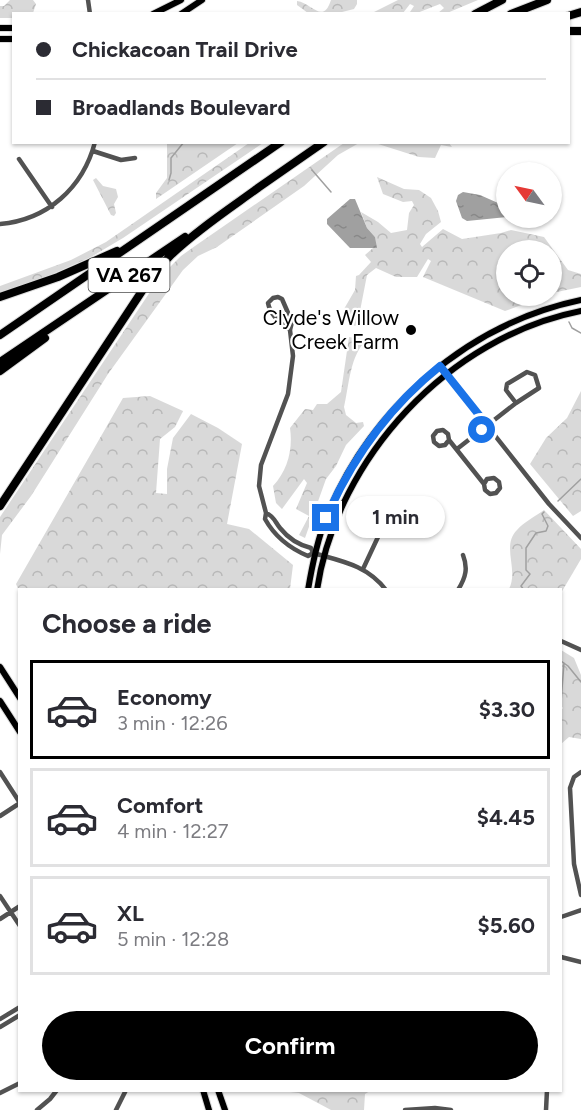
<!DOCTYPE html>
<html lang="en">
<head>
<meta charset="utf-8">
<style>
	body { margin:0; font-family:Figtree,sans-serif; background:#f7f7f7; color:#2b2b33; height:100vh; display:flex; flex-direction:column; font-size:22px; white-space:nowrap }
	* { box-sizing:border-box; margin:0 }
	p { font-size:20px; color:#7c7c81 }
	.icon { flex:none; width:33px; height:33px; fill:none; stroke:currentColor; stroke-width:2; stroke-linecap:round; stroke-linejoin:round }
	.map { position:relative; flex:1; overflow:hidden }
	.sheet { position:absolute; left:18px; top:588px; width:544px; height:504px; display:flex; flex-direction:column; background:#fff; border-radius:0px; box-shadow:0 2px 4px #0004 }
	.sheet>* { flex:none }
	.top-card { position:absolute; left:12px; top:12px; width:558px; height:132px; border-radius:0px; box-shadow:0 2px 4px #0004; display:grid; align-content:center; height:132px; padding:0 24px; background:#fff }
	.needle { width:39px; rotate:303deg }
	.buttons { position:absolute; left:496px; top:162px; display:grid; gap:12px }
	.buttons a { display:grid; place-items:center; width:66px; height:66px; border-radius:50%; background:#fff; box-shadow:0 2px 4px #0004; font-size:30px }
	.end { position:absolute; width:27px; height:27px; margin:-14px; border:8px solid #1a73e8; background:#fff; box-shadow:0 0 0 3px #fff }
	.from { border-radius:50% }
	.bubble { position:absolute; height:42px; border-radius:21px; background:#fff; box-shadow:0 2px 4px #0004; font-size:20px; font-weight:700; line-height:42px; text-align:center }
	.top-card b { display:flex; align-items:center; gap:21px; height:57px; font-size:22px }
	.top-card b+b { border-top:2px solid #e1e1e2 }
	.top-card i { width:15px; height:15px; background:#2b2b33 }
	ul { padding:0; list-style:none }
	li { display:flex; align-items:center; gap:18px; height:99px; margin:0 12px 9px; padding:0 12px; border:3px solid #e1e1e2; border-radius:0px }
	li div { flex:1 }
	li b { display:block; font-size:22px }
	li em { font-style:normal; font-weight:700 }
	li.selected { border-color:#000 }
	li>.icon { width:54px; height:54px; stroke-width:1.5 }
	h2 { padding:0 24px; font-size:27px; line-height:72px }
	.action { display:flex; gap:12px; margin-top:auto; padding:12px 24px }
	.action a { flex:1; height:69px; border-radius:36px; background:#000; color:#fff; font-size:24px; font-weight:700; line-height:69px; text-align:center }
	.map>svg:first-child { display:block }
	.forest { fill:url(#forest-crowns) }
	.water { fill:url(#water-ripples) }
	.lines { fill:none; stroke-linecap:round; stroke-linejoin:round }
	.stream { stroke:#a0a0a0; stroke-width:1.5 }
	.major-casing { stroke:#dbdbdb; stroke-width:8 }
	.highway-casing { stroke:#dbdbdb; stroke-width:10 }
	.minor { stroke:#525252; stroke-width:4.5 }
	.major { stroke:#000; stroke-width:6 }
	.highway { stroke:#000; stroke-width:8 }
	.route { stroke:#1a73e8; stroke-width:8 }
	.poi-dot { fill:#000; stroke:#fff; stroke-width:2 }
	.labels { text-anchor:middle; stroke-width:4.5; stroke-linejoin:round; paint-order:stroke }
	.shield { fill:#fff; stroke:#4c4c4c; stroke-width:1.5 }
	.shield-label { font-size:20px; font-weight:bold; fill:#000 }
	.poi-label { font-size:21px; fill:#000; stroke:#fff; text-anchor:end }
</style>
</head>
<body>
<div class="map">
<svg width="581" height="1110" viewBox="0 0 581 1110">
	<defs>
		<pattern id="forest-crowns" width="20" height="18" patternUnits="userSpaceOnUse" patternTransform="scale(1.5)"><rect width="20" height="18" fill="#d9d9d9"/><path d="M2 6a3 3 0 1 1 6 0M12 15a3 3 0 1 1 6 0" fill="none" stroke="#b8b8b8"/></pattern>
		<pattern id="water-ripples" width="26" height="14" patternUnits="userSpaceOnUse" patternTransform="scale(1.5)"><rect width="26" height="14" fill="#a0a0a0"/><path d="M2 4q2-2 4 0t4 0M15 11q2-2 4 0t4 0" fill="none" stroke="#888"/></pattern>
	</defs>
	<rect width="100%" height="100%" fill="#fff"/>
	<path class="forest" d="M10,0H33L36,4L33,13L14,14L13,18H0V6H4Z
		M331,0H357V4L354,9L338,13H308L297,5V1C312,3 323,25 331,0Z
		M398,0H478L447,13H438L444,8L440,4L417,13L410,12L414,6L410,4L403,13H372Z
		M167,143V142L238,143L156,199V193L167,178Z
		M249,143H263L123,238L91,257L28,285L0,294V286L71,260L106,242Z
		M344,143H359L338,155L304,186L217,247L198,256L183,270L108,374L31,496L2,535L0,554V517L160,277L181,256L195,246Z
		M375,143H449L452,147L441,145L435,158L419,157Z
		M377,177L404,189L419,190L431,198L438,211L441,222L426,234L420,244L422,247L443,229L462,239L501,233L511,230L544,237L568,270L581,274V287L552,293V250H507V296H545L505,311L423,277L431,261L428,259L417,277H396L376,268L367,275L360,311L361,325L350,326L351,316L344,309L355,290L356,276L359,275L371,262L365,255L373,248H376L375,237L367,228L361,212L378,222L391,233L407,230L409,213L414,205L412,201L403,202L383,194Z
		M96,178L103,186L116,189L118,197L114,204L116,213L114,216L111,215L93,180Z
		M349,337L367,340C350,354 349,386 344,407L346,415L356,423L363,422L364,426L346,445L336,466L326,479L305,538L299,535L309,516L296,509L307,483L304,479L282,509L276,503L273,486C288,470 293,449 290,428L305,409L313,410L317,404H327L341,392Z
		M581,391V511L573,516L530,464L546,438L567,418Z
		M150,396L183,411L175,427L160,439L156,493L167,494V469L173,438L191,414L218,428L242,444L227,524L249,529L293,565L290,589L20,590L19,591L16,584L123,398Z
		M544,510L581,549V559L561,593V590L509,589C519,569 501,546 517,530C524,522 536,516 544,510Z
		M561,650L574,658L581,675V739L569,737L561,744V710L563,708L561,706Z
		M281,1091H370L365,1094L364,1110H331L299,1093Z"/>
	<path class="water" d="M463,192L480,195L507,207V217L467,221L462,218L456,201L458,195Z
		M350,199H355L367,228L375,237L377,248H350L327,224V219Z"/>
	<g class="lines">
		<path class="stream" d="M312,170L331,192
			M169,180L171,173V158L184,142
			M569,322L572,328L581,333
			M558,501L581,479
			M524,590L521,586L530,574L526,570V548L536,533L546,531L548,526L542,514L544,512
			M561,661L568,666L581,682
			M561,702L564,663"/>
		<g class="major-casing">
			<path id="major" d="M153,14L181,0
				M181,14L202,0
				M0,28H14
				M0,39H14
				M308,590C312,566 317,541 326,518C369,410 466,324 581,300
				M317,590C337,457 449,337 581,311
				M0,667L20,698
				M0,701L20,732
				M203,1090L209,1110
				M218,1090L225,1110"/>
		</g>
		<g class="highway-casing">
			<path id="highway" d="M475,14L502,0
				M511,14L547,0
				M568,16L581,12
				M568,31H581
				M255,190L324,142
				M0,297L58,277L117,251
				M0,335L281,142
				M0,362L185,237
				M0,371L45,338
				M0,506L144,288C153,276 161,265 171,255C197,230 229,209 258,188"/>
		</g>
		<path class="minor" d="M88,0L90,14
			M93,151L121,160L135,158
			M19,159L52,207
			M0,224C47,220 83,188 95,142
			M440,366L549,504L581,538
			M527,372L535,375L539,388L516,403L506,390L507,384Z
			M449,440L445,445L439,446L434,442L433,436L437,431L443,430L448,434L449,440L484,484L485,490L490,494L496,493L500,488L499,482L494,478L487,479L484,484
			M457,449L516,403
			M266,513L259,486L261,465L288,394L293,356L290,330L292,322L282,299L278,297L273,298L268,303C270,314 281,324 290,330
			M266,513C274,516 275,522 280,528C288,538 299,545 311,548L313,553L308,556C289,548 275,537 265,519Z
			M313,553C341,561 367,565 386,590
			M363,569L385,522L396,513
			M458,590C466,577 468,568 463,555
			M561,641L581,650
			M0,772L20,803
			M581,772L574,777L570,788L574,864L581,895
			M0,816L20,803
			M0,896L20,926
			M561,917L581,910
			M0,919L20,906
			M561,957L581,962
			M0,1019L20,1007
			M0,1027L20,1015
			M0,1093L20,1083
			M37,1110L50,1099L57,1090
			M116,1110L126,1090
			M405,1110L435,1108L451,1110
			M546,1110L547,1090"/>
		<use href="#major" class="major"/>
		<use href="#highway" class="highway"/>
	</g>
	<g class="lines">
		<path class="route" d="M326,518C352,458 389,407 440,366L487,425L482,430"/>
	</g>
	<circle class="poi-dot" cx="411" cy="330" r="6"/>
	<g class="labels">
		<rect class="shield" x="88.5" y="258" width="81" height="34" rx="4.5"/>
		<g class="shield-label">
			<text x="129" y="282">VA 267</text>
		</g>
		<g class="poi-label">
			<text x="399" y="325">Clyde's Willow<tspan x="399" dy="24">Creek Farm</tspan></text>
		</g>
	</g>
</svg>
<div class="buttons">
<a><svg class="needle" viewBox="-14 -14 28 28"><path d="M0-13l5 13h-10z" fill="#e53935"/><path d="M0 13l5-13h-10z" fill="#7c7c81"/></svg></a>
<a><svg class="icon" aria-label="locate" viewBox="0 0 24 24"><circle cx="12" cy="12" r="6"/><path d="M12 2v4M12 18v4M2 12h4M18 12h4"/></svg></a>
</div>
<i class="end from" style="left:482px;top:430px"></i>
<i class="end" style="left:326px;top:518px"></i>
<div class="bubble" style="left:346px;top:496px;width:99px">1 min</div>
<div class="top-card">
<b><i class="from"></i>Chickacoan Trail Drive</b>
<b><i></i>Broadlands Boulevard</b>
</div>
<section class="sheet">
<h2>Choose a ride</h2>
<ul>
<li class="selected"><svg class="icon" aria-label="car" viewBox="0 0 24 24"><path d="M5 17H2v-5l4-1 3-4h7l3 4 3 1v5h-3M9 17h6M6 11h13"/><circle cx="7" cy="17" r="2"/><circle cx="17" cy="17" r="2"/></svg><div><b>Economy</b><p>3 min · 12:26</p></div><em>$3.30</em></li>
<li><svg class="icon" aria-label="car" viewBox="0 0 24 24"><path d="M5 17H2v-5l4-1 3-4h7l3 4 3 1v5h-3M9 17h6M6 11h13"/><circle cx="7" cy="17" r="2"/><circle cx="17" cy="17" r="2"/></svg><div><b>Comfort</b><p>4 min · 12:27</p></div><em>$4.45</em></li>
<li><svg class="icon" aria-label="car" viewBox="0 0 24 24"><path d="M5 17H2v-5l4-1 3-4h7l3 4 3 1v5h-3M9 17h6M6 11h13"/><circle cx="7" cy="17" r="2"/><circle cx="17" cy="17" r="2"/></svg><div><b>XL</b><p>5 min · 12:28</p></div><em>$5.60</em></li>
</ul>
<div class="action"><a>Confirm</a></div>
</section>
</div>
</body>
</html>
